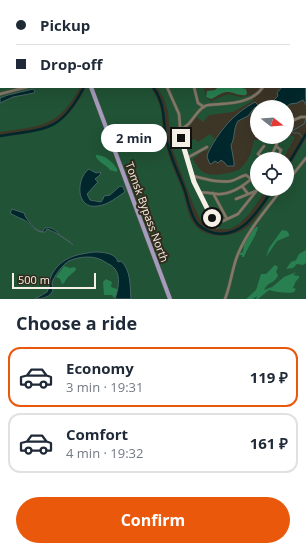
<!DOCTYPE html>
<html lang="en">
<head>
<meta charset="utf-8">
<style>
	body { margin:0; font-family:"Open Sans",sans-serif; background:#f2f2f3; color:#1f2937; height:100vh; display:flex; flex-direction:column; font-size:15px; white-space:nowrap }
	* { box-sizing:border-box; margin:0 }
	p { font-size:13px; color:#747a83 }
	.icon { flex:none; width:22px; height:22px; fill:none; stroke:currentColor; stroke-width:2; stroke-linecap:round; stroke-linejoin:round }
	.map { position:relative; height:299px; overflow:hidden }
	.sheet { display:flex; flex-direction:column; background:#fff; flex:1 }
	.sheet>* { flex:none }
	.guide { position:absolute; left:0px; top:0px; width:306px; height:88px; box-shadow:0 4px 16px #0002; display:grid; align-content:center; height:88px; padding:0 16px; background:#fff }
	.needle { width:26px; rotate:107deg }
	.tools { position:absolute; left:250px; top:100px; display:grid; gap:8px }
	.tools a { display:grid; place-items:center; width:44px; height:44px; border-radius:50%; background:#fff; box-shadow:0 4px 16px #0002; font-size:20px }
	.scale { position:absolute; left:12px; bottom:10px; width:84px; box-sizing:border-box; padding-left:4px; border:2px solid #f5f1e7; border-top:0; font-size:11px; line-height:14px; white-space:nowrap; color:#f5f1e7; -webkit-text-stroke:3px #332c1d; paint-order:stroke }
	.end { position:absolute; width:18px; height:18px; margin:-9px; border:5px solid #f5f1e7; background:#111; box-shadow:0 0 0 2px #111 }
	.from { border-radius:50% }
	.bubble { position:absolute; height:28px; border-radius:14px; background:#fff; box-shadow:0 4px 16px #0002; font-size:13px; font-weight:700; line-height:28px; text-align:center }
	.guide b { display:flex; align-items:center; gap:14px; height:38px; font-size:15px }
	.guide b+b { border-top:1px solid #e0e1e3 }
	.guide i { width:10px; height:10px; background:#1f2937 }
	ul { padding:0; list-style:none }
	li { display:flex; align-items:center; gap:12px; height:60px; margin:0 8px 6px; padding:0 8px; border:2px solid #e0e1e3; border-radius:12px }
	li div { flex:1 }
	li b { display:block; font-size:15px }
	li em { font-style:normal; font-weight:700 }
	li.current { border-color:#ea580c }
	li>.icon { width:36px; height:36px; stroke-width:1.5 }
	h2 { padding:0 16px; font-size:18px; line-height:48px }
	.cta { display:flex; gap:8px; margin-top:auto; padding:8px 16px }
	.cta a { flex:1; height:46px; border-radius:24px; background:#ea580c; color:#fff; font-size:16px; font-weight:700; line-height:46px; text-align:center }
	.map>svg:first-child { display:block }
	.green { fill:#215336 }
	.forest { fill:#287f50 }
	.water { fill:#00282c; stroke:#4a6464 }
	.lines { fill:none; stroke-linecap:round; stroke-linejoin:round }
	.stream { stroke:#4a6464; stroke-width:1 }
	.river { stroke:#00282c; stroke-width:2.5 }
	.minor-casing { stroke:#5a5547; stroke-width:3.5 }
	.major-casing { stroke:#5a5547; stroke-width:5 }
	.minor { stroke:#807968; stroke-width:2.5 }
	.major { stroke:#a49bbd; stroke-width:4 }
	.route { stroke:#f5f1e7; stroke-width:5 }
	.labels { text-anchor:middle; stroke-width:4; stroke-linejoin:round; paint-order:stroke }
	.street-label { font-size:11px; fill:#f5f1e7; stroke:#332c1d }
</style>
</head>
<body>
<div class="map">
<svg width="306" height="299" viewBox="0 0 306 299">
	<rect width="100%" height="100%" fill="#3d3627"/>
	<path class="green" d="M0,45H1V87H80C59,127 41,126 0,132Z
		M86,87H89L169,299H0V137C45,131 64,131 86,87Z
		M92,87H150L151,88C167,112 159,122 166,146C170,162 177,177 183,192C186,202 187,215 194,224C207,241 236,238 251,224C260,214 267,200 275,189H280L250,229L242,243L232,269L224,299H172Z
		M157,87H206L204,88L206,98L211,101L228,94L241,97L252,95L253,101L233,112L209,115L203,122L195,116L181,134L184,143L195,139L198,142L210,134L215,139L208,150L202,152L193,159C196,165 201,173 208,174C214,176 237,173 241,168C249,160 252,151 254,140H262L279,145L281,137H287V134L295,137L283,159H257V189H267L250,213L239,224L230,229H216L207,227L201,221L193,204L173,151L170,137L168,111L164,99Z
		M306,138V156L287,180V171Z
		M306,160V299H226C231,285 233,270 238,257C248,231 267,211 283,189H287V183Z"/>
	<path class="forest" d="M218,87L242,88L246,89L247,93L246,95C239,96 235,93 229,92C223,91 216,97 211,99L206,97L207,91L215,90Z
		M96,155C105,155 113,162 117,169V172L110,170C107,165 99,163 96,157Z
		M256,227H258C256,237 248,246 244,257H242V255H239L240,253L243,252L244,244L252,231Z
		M282,230L287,231L289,234V236L277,241L266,257L269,248Z
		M306,250V263L303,265L297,264L293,268L286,269L291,262L296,260L299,254Z
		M275,265L278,267L276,272L278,275C276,283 267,282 264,290L272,287L284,277L296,272L293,275L299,276V278L296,281L293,288L296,289L294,292C289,294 275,292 269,290L258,299H256L257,296L253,299H246L256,290L261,274H266Z
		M64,266L70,268L75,267L76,270L67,278L64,283L62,284L60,279L56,277Z
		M106,279L112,282L111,287L117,289V294L114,298L112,295H104L103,282Z"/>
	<path class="water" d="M305,79L306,105L303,100L297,103L290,104L286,107H270L273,101L278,96L277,93L282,87H305Z
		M33,89L35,91L34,93L13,97L0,103V98L8,95Z
		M255,102L259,106L257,107V113L255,107L248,116L238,121C233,129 235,139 231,145L234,162V166H227L225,163L221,160L218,163L215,161L211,164H210L207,157L208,153C218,132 234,113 255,102Z
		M89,169L96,173L101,172L100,175L95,179L98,182L97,183L87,194L90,200L101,202L103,199L104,196L110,195L120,186L123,187L125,192C117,197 108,205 98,206C75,210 76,178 89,169Z
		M12,209L24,213C26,220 35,230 42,232L45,228C55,226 56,233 62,237C66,240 70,241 73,245C66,239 56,232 47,229L45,232C33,233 31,222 22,219C17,217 15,216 10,213Z
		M95,252C103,252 116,253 118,262L121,261C131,270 130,286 131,299H115C118,290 121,277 115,269C112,265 108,264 105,262C95,255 80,256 69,261C63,264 54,276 52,283C52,285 53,287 53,289C52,297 42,299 35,299L47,292C50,287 49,279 52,274C62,257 77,254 95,252Z"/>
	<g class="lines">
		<path class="stream" d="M303,138L299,133H293L292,131L304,124L306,118"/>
		<path class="river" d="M153,87C167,107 162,121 167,142C171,159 179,174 185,191C188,201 190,213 196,222C200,228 207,231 214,233C243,239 259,209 273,189
			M0,136C46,128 60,133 84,87
			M287,166L306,134"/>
		<g class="minor-casing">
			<path id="minor" d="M217,0L222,1
				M187,1V0
				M210,1L211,0
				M235,1V0
				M305,75H306
				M167,87L179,114L181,138L195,182L203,202L217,227
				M194,87L198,103L204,107
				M0,94L27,87
				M287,123L301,117H306
				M180,129C191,127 195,111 205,106C210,104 216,105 221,104C236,103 254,101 263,87
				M264,146L258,154L265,159
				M277,147L281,150L277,159
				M187,158L207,147
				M270,159L280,137
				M193,176C205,179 218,183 231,181C236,180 241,176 246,175L251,179
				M287,182L306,158
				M242,186L248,194
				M199,193C207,191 214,195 221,194C235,193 247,183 257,174
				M213,193L227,219
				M236,199L256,191
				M223,221L238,214L258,189
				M225,299C231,284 232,268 238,254C248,230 266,210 282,189"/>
		</g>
		<g class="major-casing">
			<path id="major" d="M58,0L59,1
				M91,87L170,299"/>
		</g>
		<use href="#minor" class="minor"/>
		<use href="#major" class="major"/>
	</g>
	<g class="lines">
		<path class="route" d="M181,138L194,182L212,218"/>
	</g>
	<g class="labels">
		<g class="street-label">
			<text transform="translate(147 212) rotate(70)" y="4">Tomsk Bypass North</text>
		</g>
	</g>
</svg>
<div class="tools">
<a><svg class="needle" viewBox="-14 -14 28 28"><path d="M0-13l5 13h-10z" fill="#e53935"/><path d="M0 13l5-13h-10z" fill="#747a83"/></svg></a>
<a><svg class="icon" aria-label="locate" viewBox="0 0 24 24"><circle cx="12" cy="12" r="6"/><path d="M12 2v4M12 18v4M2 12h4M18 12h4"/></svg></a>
</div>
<div class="scale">500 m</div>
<i class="end from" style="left:212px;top:218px"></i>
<i class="end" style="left:181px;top:138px"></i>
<div class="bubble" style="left:101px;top:124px;width:66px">2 min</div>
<div class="guide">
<b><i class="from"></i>Pickup</b>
<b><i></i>Drop-off</b>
</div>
</div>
<section class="sheet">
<h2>Choose a ride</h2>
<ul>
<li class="current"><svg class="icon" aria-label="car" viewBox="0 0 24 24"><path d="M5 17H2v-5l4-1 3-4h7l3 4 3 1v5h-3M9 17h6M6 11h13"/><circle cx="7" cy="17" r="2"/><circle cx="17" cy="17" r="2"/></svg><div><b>Economy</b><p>3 min · 19:31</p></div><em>119 ₽</em></li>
<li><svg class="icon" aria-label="car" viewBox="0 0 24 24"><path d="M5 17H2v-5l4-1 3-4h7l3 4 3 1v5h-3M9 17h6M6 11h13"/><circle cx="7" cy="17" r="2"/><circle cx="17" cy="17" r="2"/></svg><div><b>Comfort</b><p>4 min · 19:32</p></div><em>161 ₽</em></li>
</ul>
<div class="cta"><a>Confirm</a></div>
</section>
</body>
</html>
